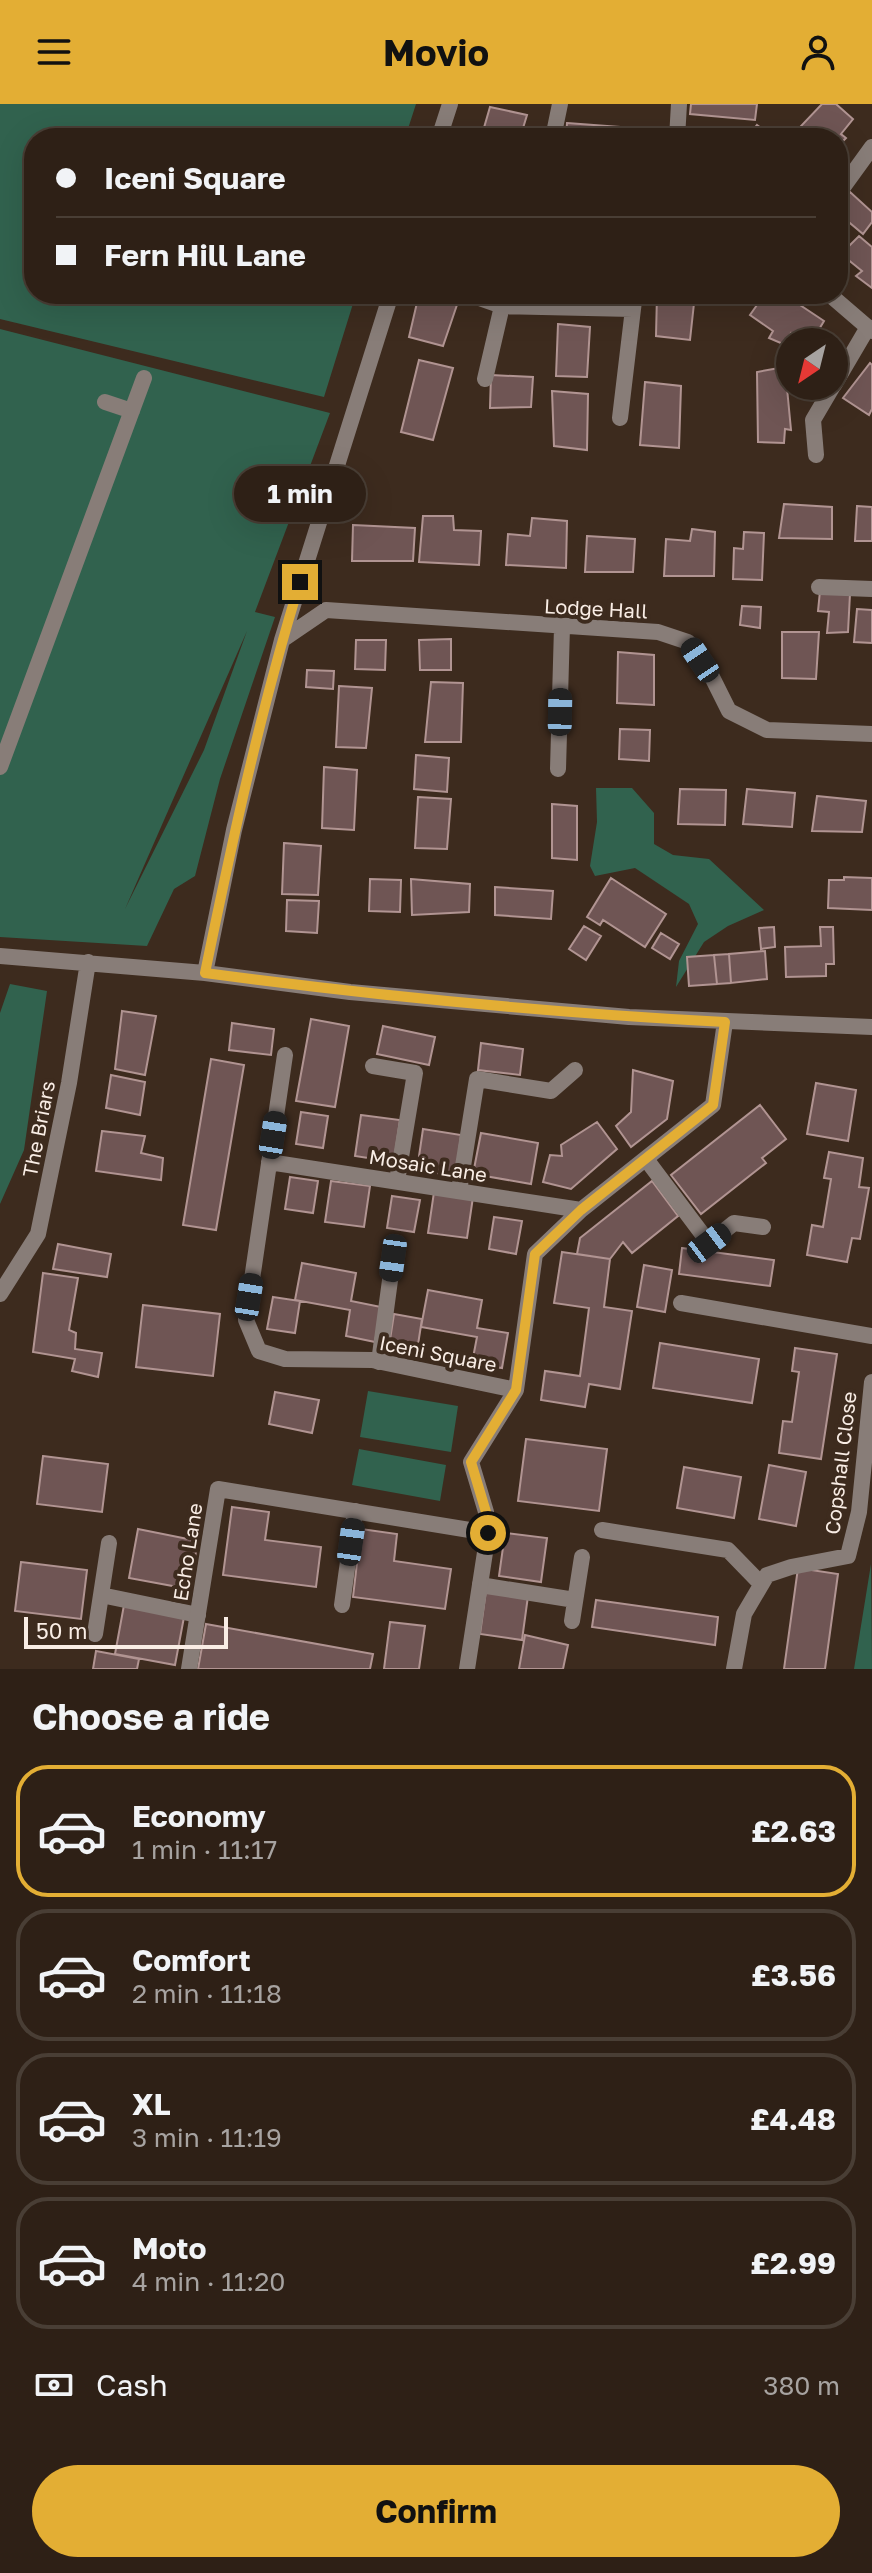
<!DOCTYPE html>
<html lang="en">
<head>
<meta charset="utf-8">
<style>
	body { margin:0; font-family:"Golos Text",sans-serif; background:#36281f; color:#f1f3f6; height:100vh; display:flex; flex-direction:column; font-size:30px; white-space:nowrap }
	* { box-sizing:border-box; margin:0 }
	p { font-size:26px; color:#a7a3a1 }
	.icon { flex:none; width:44px; height:44px; fill:none; stroke:currentColor; stroke-width:2; stroke-linecap:round; stroke-linejoin:round }
	.map { position:relative; height:1565px; overflow:hidden }
	.panel { display:flex; flex-direction:column; background:#2e2016; flex:1 }
	.panel>* { flex:none }
	.guide { position:absolute; left:24px; top:24px; width:824px; height:176px; border-radius:32px; box-shadow:0 8px 32px #0002,0 0 0 2px #493e35; display:grid; align-content:center; height:176px; padding:0 32px; background:#2e2016 }
	.needle { width:52px; rotate:215deg }
	.tools { position:absolute; left:776px; top:224px; display:grid; gap:16px }
	.tools a { display:grid; place-items:center; width:72px; height:72px; border-radius:50%; background:#2e2016; box-shadow:0 8px 32px #0002,0 0 0 2px #493e35; font-size:40px }
	.scale { position:absolute; left:24px; bottom:20px; width:204px; box-sizing:border-box; padding-left:8px; border:4px solid #f9ede5; border-top:0; font-size:22px; line-height:28px; white-space:nowrap; color:#f9ede5; -webkit-text-stroke:6px #3d2b1e; paint-order:stroke }
	.end { position:absolute; width:36px; height:36px; margin:-18px; border:10px solid #e3ae34; background:#111; box-shadow:0 0 0 4px #111 }
	.from { border-radius:50% }
	.bubble { position:absolute; height:56px; border-radius:28px; background:#2e2016; box-shadow:0 8px 32px #0002,0 0 0 2px #493e35; font-size:26px; font-weight:700; line-height:56px; text-align:center }
	.car { position:absolute; width:24px; height:48px; margin:-24px -12px; border-radius:10px; box-shadow:0 0 6px 2px #0007; background:linear-gradient(#222 24%,#8ab4d8 0 40%,#222 0 76%,#8ab4d8 0 86%,#222 0) }
	.guide b { display:flex; align-items:center; gap:28px; height:76px; font-size:30px }
	.guide b+b { border-top:2px solid #493e35 }
	.guide i { width:20px; height:20px; background:#f1f3f6 }
	ul { padding:0; list-style:none }
	li { display:flex; align-items:center; gap:24px; height:132px; margin:0 16px 12px; padding:0 16px; border:4px solid #493e35; border-radius:32px }
	li div { flex:1 }
	li b { display:block; font-size:30px }
	li em { font-style:normal; font-weight:700 }
	li.selected { border-color:#e3ae34 }
	li>.icon { width:72px; height:72px; stroke-width:1.5 }
	h2 { padding:0 32px; font-size:36px; line-height:96px }
	.pay { display:flex; align-items:center; gap:20px; height:88px; padding:0 32px; font-size:30px }
	.pay p { margin-inline-start:auto }
	.button { display:flex; gap:16px; margin-top:auto; padding:16px 32px }
	.button a { flex:1; height:92px; border-radius:48px; background:#e3ae34; color:#111; font-size:32px; font-weight:700; line-height:92px; text-align:center }
	header { display:flex; justify-content:space-between; align-items:center; height:104px; padding:0 32px; background:#e3ae34; color:#111; font-size:36px; font-weight:700 }
	.map>svg:first-child { display:block }
	.green { fill:#31624e; fill-rule:evenodd }
	.building { fill:#6f5554; stroke:#b19492; stroke-width:2 }
	.lines { fill:none; stroke-linecap:round; stroke-linejoin:round }
	.service { stroke:#887d78; stroke-width:16 }
	.minor { stroke:#887d78; stroke-width:16 }
	.route { stroke:#e3ae34; stroke-width:10 }
	.labels { text-anchor:middle; stroke-width:8; stroke-linejoin:round; paint-order:stroke }
	.street-label { font-size:20px; fill:#f9ede5; stroke:#3d2b1e }
</style>
</head>
<body>
<header><svg class="icon" aria-label="menu" viewBox="0 0 24 24"><path d="M4 6h16M4 12h16M4 18h16"/></svg>Movio<svg class="icon" aria-label="person" viewBox="0 0 24 24"><circle cx="12" cy="8" r="4"/><path d="M4 21q1-7 8-7t8 7"/></svg></header>
<div class="map">
<svg width="872" height="1565" viewBox="0 0 872 1565">
	<rect width="100%" height="100%" fill="#3d2b1e"/>
	<path class="green" d="M0,0H416L405,34H34V190H356L324,293L0,215Z
		M0,225L330,309L255,508L275,513L220,675L195,772L174,785L147,842L0,833ZM247,527L204,646L125,805Z
		M596,684H632L654,709V740L673,751L709,755L764,806L728,822L704,838L676,883L679,857L698,820L689,800L635,764L595,772L590,762L597,718Z
		M10,880L47,887L24,1046L0,1100V909Z
		M368,1287L458,1302L451,1348L360,1333Z
		M359,1345L446,1361L440,1397L352,1381Z
		M871,1460L872,1565H854Z"/>
	<path class="building" d="M691,0H757L755,16L690,10Z
		M822,0H836L853,15L841,30L846,34L838,42V34H801L808,27L801,22Z
		M490,3L527,11L520,34H481Z
		M567,19L633,24V34H566Z
		M757,21L774,34H747Z
		M850,88L872,108V118L863,130L838,109Z
		M859,132L872,143V184L856,172L862,167L841,150Z
		M419,190L460,192L443,242L409,233Z
		M657,190H695L690,236L656,232Z
		M749,190H799L794,197L824,217L815,232L824,238H803L791,229L783,240L769,234L773,227L750,211L757,201L745,195Z
		M558,220L590,223L587,273L556,272Z
		M419,256L453,264L433,336L401,328Z
		M870,259L872,261V305L869,311L843,294Z
		M785,263L791,326L785,325L784,339L758,338L757,268Z
		M491,271L533,273L531,303L490,304Z
		M645,278L681,282L679,344L640,341Z
		M552,287L588,290L587,346L554,342Z
		M784,400L832,403V435L779,434Z
		M857,402L872,403V437H855Z
		M423,412H453L454,426L481,427L479,461L419,458Z
		M532,414L567,417L566,464L506,461L508,430L530,432Z
		M353,421L415,424L413,457H352Z
		M692,425L715,428L714,472H664L666,435L690,437Z
		M744,428L764,429L762,476L733,475L734,444L743,445Z
		M587,432L635,435L633,468H585Z
		M820,487L850,490L848,528L827,529L829,508L818,507Z
		M742,502L761,503L760,524L740,521Z
		M857,505L872,506V539L854,538Z
		M782,528H819L816,575L782,574Z
		M451,535V566H420L419,536Z
		M356,536H386L385,566L355,565Z
		M618,548L654,551V601L617,599Z
		M307,566L334,567L333,585L306,583Z
		M431,578L463,579L461,638H425Z
		M339,582L372,584L366,644L336,643Z
		M620,625L650,626L649,657L619,655Z
		M416,651L449,654L447,688L414,685Z
		M324,663L357,666L354,726L322,724Z
		M680,685L726,686L725,721L678,720Z
		M747,685L795,689L792,723L743,720Z
		M817,692L866,697L862,728L812,727Z
		M418,693L451,695L447,745L415,744Z
		M552,700L577,702V756L552,754Z
		M284,739L321,742L318,791L282,790Z
		M844,773L872,774V806L828,804L829,776H844Z
		M611,774L666,810L645,843L603,816L600,821L587,813Z
		M370,775L401,776L400,808L369,807Z
		M411,775L470,780L469,808L412,811Z
		M495,783L553,787L551,815L495,811Z
		M287,796L319,797L317,829L286,827Z
		M584,822L601,832L586,856L569,845Z
		M774,823L775,843L761,845L759,824Z
		M820,823H833L834,860H826V872L786,873L785,843L821,842Z
		M661,829L679,840L670,855L652,844Z
		M765,847L767,875L731,879L729,850Z
		M729,850L731,879L717,880L714,851Z
		M714,851L717,880L689,882L687,853Z
		M122,907L156,912L145,971L115,965Z
		M311,915L349,922L335,1003L296,997Z
		M232,919L274,925L271,951L229,946Z
		M383,922L435,933L429,961L377,950Z
		M481,939L523,945L520,971L478,966Z
		M211,955L244,961L216,1126L183,1121Z
		M633,966L673,977L667,1015L631,1043L616,1022L631,1008Z
		M111,971L145,978L140,1011L106,1004Z
		M816,979L856,986L848,1037L807,1030Z
		M760,1001L786,1035L762,1054L766,1059L701,1110L671,1071Z
		M301,1008L328,1012L323,1044L296,1040Z
		M361,1011L400,1016L394,1058L355,1052Z
		M597,1018L617,1045L571,1085L543,1078L550,1051L562,1052L561,1041Z
		M423,1025L461,1031L456,1072L417,1066Z
		M102,1027L145,1032L141,1049L163,1054L161,1076L96,1067Z
		M481,1029L538,1039L531,1080L473,1070Z
		M829,1048L863,1054L859,1083L869,1084L860,1135L852,1134L847,1158L807,1151L812,1121L823,1123L831,1075L824,1074Z
		M290,1073L318,1077L313,1109L285,1105Z
		M331,1077L370,1082L364,1123L325,1118Z
		M652,1077L678,1112L632,1149L623,1138L610,1155L577,1150L580,1134Z
		M434,1088L473,1093L467,1134L428,1129Z
		M392,1092L420,1096L414,1128L387,1124Z
		M494,1113L522,1117L516,1150L489,1145Z
		M58,1140L111,1150L107,1173L53,1165Z
		M682,1144L774,1156L770,1182L679,1170Z
		M562,1148L610,1155L604,1203L632,1207L620,1285L589,1280L585,1303L541,1296L545,1267L580,1272L589,1204L554,1199Z
		M302,1159L356,1169L351,1197L381,1203L375,1238L346,1232L350,1206L295,1196Z
		M644,1161L672,1166L665,1208L637,1203Z
		M43,1169L78,1174L69,1226L76,1229L75,1245L102,1249L98,1273L72,1267L75,1255L33,1248Z
		M428,1186L482,1196L477,1224L508,1229L502,1264L472,1259L477,1233L421,1223Z
		M273,1193L300,1197L295,1229L267,1225Z
		M143,1201L220,1210L213,1272L136,1263Z
		M394,1210L422,1215L417,1247L389,1242Z
		M660,1239L759,1255L752,1299L653,1284Z
		M795,1244L837,1250L821,1355L779,1349L783,1317L792,1318L799,1268L792,1267Z
		M275,1288L319,1296L312,1329L269,1320Z
		M526,1335L607,1345L599,1407L518,1397Z
		M43,1352L108,1360L102,1408L37,1400Z
		M769,1361L806,1368L796,1422L759,1415Z
		M684,1363L741,1373L734,1414L677,1404Z
		M232,1403L269,1408L265,1436L321,1443L316,1483L223,1471Z
		M138,1425L198,1437L189,1485L129,1474Z
		M361,1425L397,1430L394,1457L451,1465L445,1505L353,1493Z
		M505,1429L547,1434L541,1478L499,1472Z
		M21,1458L87,1466L81,1515L15,1507Z
		M798,1464L838,1470L825,1565H784Z
		M486,1486L528,1492L522,1536L480,1530Z
		M596,1496L718,1513L715,1541L592,1523Z
		M124,1501L184,1513L175,1561L115,1550Z
		M390,1518L425,1522L419,1565H384Z
		M206,1520L373,1550L370,1565H198Z
		M525,1531L568,1541L563,1565H519Z
		M96,1547L139,1555L137,1565H93Z"/>
	<g class="lines">
		<path class="service" d="M105,298L132,307
			M0,663L144,274
			M373,962L415,969L397,1077
			M646,1055L709,1139L734,1119L763,1123
			M459,1087L477,975L551,987L575,966
			M379,1258L393,1154
			M480,1481L575,1496
			M101,1491L198,1511
			M342,1501L355,1407
			M572,1517L582,1453
			M95,1530L109,1439"/>
		<path class="minor" d="M554,29L560,0
			M439,34L450,0
			M677,34L679,0
			M838,90L872,43
			M468,190L502,202L633,205L635,190
			M829,190L872,227
			M485,275L502,202
			M834,281L868,223
			M620,314L633,205
			M816,351L813,316L833,282
			M819,483L872,485
			M282,536L326,506L658,528L688,538L712,573L729,607L767,626L872,630
			M558,665L562,523
			M0,852L205,869L350,888L629,913L872,923
			M205,869L234,726L282,536L391,190
			M269,1058L581,1106
			M0,1190L38,1130L69,979L88,858
			M681,1199L872,1232
			M516,1286L535,1150L581,1106L713,1001L725,918
			M602,1426L728,1446L761,1480
			M189,1565L218,1385L488,1429L486,1408L471,1358L516,1286L372,1256L285,1255L259,1247L246,1216L285,951
			M467,1565L488,1429
			M734,1565L744,1510L767,1471L791,1463L848,1452L859,1408L872,1278"/>
	</g>
	<g class="lines">
		<path class="route" d="M300,478C260,607 232,738 205,869C378,892 551,909 725,918L713,1001L581,1106L535,1150L516,1286L471,1358L486,1408L488,1429"/>
	</g>
	<g class="labels">
		<g class="street-label">
			<text transform="translate(596 505) rotate(3)" y="7">Lodge Hall</text>
			<text transform="translate(39 1025) rotate(-79)" y="7">The Briars</text>
			<text transform="translate(428 1062) rotate(9)" y="7">Mosaic Lane</text>
			<text transform="translate(438 1250) rotate(11)" y="7">Iceni Square</text>
			<text transform="translate(841 1359) rotate(-83)" y="7">Copshall Close</text>
			<text transform="translate(188 1448) rotate(-81)" y="7">Echo Lane</text>
		</g>
	</g>
</svg>
<div class="tools">
<a><svg class="needle" viewBox="-14 -14 28 28"><path d="M0-13l5 13h-10z" fill="#e53935"/><path d="M0 13l5-13h-10z" fill="#a7a3a1"/></svg></a>
</div>
<div class="scale">50 m</div>
<i class="end from" style="left:488px;top:1429px"></i>
<i class="end" style="left:300px;top:478px"></i>
<div class="bubble" style="left:234px;top:362px;width:132px">1 min</div>
<i class="car" style="left:700px;top:556px;rotate:326deg"></i>
<i class="car" style="left:560px;top:608px;rotate:1deg"></i>
<i class="car" style="left:273px;top:1031px;rotate:9deg"></i>
<i class="car" style="left:709px;top:1139px;rotate:53deg"></i>
<i class="car" style="left:393px;top:1154px;rotate:188deg"></i>
<i class="car" style="left:249px;top:1193px;rotate:9deg"></i>
<i class="car" style="left:351px;top:1438px;rotate:8deg"></i>
<div class="guide">
<b><i class="from"></i>Iceni Square</b>
<b><i></i>Fern Hill Lane</b>
</div>
</div>
<section class="panel">
<h2>Choose a ride</h2>
<ul>
<li class="selected"><svg class="icon" aria-label="car" viewBox="0 0 24 24"><path d="M5 17H2v-5l4-1 3-4h7l3 4 3 1v5h-3M9 17h6M6 11h13"/><circle cx="7" cy="17" r="2"/><circle cx="17" cy="17" r="2"/></svg><div><b>Economy</b><p>1 min · 11:17</p></div><em>£2.63</em></li>
<li><svg class="icon" aria-label="car" viewBox="0 0 24 24"><path d="M5 17H2v-5l4-1 3-4h7l3 4 3 1v5h-3M9 17h6M6 11h13"/><circle cx="7" cy="17" r="2"/><circle cx="17" cy="17" r="2"/></svg><div><b>Comfort</b><p>2 min · 11:18</p></div><em>£3.56</em></li>
<li><svg class="icon" aria-label="car" viewBox="0 0 24 24"><path d="M5 17H2v-5l4-1 3-4h7l3 4 3 1v5h-3M9 17h6M6 11h13"/><circle cx="7" cy="17" r="2"/><circle cx="17" cy="17" r="2"/></svg><div><b>XL</b><p>3 min · 11:19</p></div><em>£4.48</em></li>
<li><svg class="icon" aria-label="car" viewBox="0 0 24 24"><path d="M5 17H2v-5l4-1 3-4h7l3 4 3 1v5h-3M9 17h6M6 11h13"/><circle cx="7" cy="17" r="2"/><circle cx="17" cy="17" r="2"/></svg><div><b>Moto</b><p>4 min · 11:20</p></div><em>£2.99</em></li>
</ul>
<div class="pay"><svg class="icon" aria-label="cash" viewBox="0 0 24 24"><path d="M3 7h18v10H3z"/><circle cx="12" cy="12" r="2"/></svg>Cash<p>380 m</p></div>
<div class="button"><a>Confirm</a></div>
</section>
</body>
</html>
